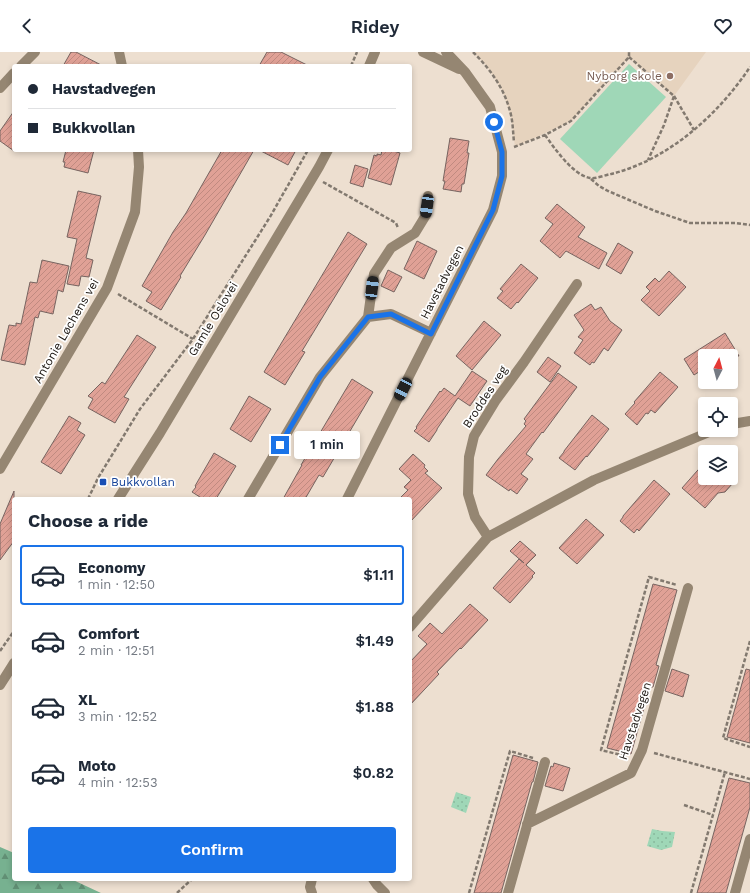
<!DOCTYPE html>
<html lang="en">
<head>
<meta charset="utf-8">
<style>
	body { margin:0; font-family:"Work Sans",sans-serif; background:#f2f2f3; color:#1f2937; height:100vh; display:flex; flex-direction:column; font-size:15px; white-space:nowrap }
	* { box-sizing:border-box; margin:0 }
	p { font-size:13px; color:#747a83 }
	.icon { flex:none; width:22px; height:22px; fill:none; stroke:currentColor; stroke-width:2; stroke-linecap:round; stroke-linejoin:round }
	.map { position:relative; flex:1; overflow:hidden }
	.panel { position:absolute; left:12px; top:445px; width:400px; height:384px; display:flex; flex-direction:column; background:#fff; border-radius:4px; box-shadow:0 2px 6px #0003 }
	.panel>* { flex:none }
	.guide { position:absolute; left:12px; top:12px; width:400px; height:88px; border-radius:4px; box-shadow:0 2px 6px #0003; display:grid; align-content:center; height:88px; padding:0 16px; background:#fff }
	.needle { width:26px; rotate:6deg }
	.fabs { position:absolute; left:698px; top:297px; display:grid; gap:8px }
	.fabs a { display:grid; place-items:center; width:40px; height:40px; border-radius:4px; background:#fff; box-shadow:0 2px 6px #0003; font-size:20px }
	.end { position:absolute; width:18px; height:18px; margin:-9px; border:5px solid #1a73e8; background:#fff; box-shadow:0 0 0 2px #fff }
	.from { border-radius:50% }
	.bubble { position:absolute; height:28px; border-radius:4px; background:#fff; box-shadow:0 2px 6px #0003; font-size:13px; font-weight:600; line-height:28px; text-align:center }
	.car { position:absolute; width:12px; height:24px; margin:-12px -6px; border-radius:5px; box-shadow:0 0 3px 1px #0007; background:linear-gradient(#222 24%,#8ab4d8 0 40%,#222 0 76%,#8ab4d8 0 86%,#222 0) }
	.guide b { display:flex; align-items:center; gap:14px; height:38px; font-size:15px }
	.guide b+b { border-top:1px solid #e0e1e3 }
	.guide i { width:10px; height:10px; background:#1f2937 }
	ul { padding:0; list-style:none }
	li { display:flex; align-items:center; gap:12px; height:60px; margin:0 8px 6px; padding:0 8px; border:2px solid transparent; border-radius:4px }
	li div { flex:1 }
	li b { display:block; font-size:15px }
	li em { font-style:normal; font-weight:600 }
	li.current { border-color:#1a73e8 }
	li>.icon { width:36px; height:36px; stroke-width:1.5 }
	h2 { padding:0 16px; font-size:18px; line-height:48px }
	.cta { display:flex; gap:8px; margin-top:auto; padding:8px 16px }
	.cta a { flex:1; height:46px; border-radius:4px; background:#1a73e8; color:#fff; font-size:16px; font-weight:600; line-height:46px; text-align:center }
	header { display:flex; justify-content:space-between; align-items:center; height:52px; padding:0 16px; background:#fff; font-size:18px; font-weight:600 }
	.map>svg:first-child { display:block }
	.built { fill:#e6d3be }
	.forest { fill:url(#forest-firs) }
	.park { fill:url(#park-dots) }
	.pitch { fill:#9fd7b7 }
	.building { fill:url(#building-hatch); stroke:#776460 }
	.lines { fill:none; stroke-linecap:round; stroke-linejoin:round }
	.path { stroke:#82796f; stroke-width:2.5; stroke-dasharray:4 2; stroke-linecap:butt }
	.minor { stroke:#958672; stroke-width:10 }
	.route { stroke:#1a73e8; stroke-width:5 }
	.education-dot { fill:#8d6e63; stroke:#fff; stroke-width:1.5 }
	.transit-dot { fill:#1a4fb4; stroke:#fff; stroke-width:1.5 }
	.labels { text-anchor:middle; stroke-width:3.5; stroke-linejoin:round; paint-order:stroke }
	.education-label { font-size:12px; fill:#785e54; stroke:#fff; text-anchor:end }
	.street-label { font-size:12px; fill:#1c1712; stroke:#fff }
	.transit-label { font-size:12px; fill:#164399; stroke:#fff; text-anchor:start }
</style>
</head>
<body>
<header><svg class="icon" aria-label="back" viewBox="0 0 24 24"><path d="M15 5l-7 7 7 7"/></svg>Ridey<svg class="icon" aria-label="heart" viewBox="0 0 24 24"><path d="M12 20l-8-8c-3-5 5-10 8-4 3-6 11-1 8 4z"/></svg></header>
<div class="map">
<svg width="750" height="841" viewBox="0 0 750 841">
	<defs>
		<pattern id="forest-firs" width="22" height="20" patternUnits="userSpaceOnUse"><rect width="22" height="20" fill="#77b190"/><path d="M5 1l3.5 6h-7zM16 11l3.5 6h-7z" fill="#618f74"/></pattern>
		<pattern id="park-dots" width="8" height="8" patternUnits="userSpaceOnUse"><rect width="8" height="8" fill="#9fd7b7"/><path d="M2 2h.1M6 6h.1" fill="none" stroke="#88b89c" stroke-width="1.8" stroke-linecap="round"/></pattern>
		<pattern id="building-hatch" width="6" height="6" patternUnits="userSpaceOnUse"><rect width="6" height="6" fill="#e0a196"/><path d="M-1 1l2-2M0 6l6-6M5 7l2-2" fill="none" stroke="#c08a80"/></pattern>
	</defs>
	<rect width="100%" height="100%" fill="#eddfd0"/>
	<path class="built" d="M473,0H706L674,44L629,5L571,69L515,95L511,63L502,38L486,13Z"/>
	<path class="forest" d="M0,795L14,801V827H71L101,841H0Z"/>
	<path class="park" d="M456,740L471,745L466,761L451,755Z
		M652,777L662,779L675,780L672,795L661,798L647,794Z"/>
	<path class="pitch" d="M629,12L666,45L597,121L560,87Z"/>
	<path class="building" d="M71,0H76L103,14H63Z
		M267,0H281L309,14H259Z
		M14,59V99L0,89V79Z
		M450,86L469,89L467,101H469L464,132H462L461,140L443,137L445,129H443Z
		M66,98H94L88,121L64,115L65,110H63Z
		M222,98H254L205,183L180,224L181,225L161,258L146,249L152,240L142,234L173,180L186,161Z
		M259,98H296L288,113Z
		M382,98H390L400,101L391,133L368,126L374,103L377,104V102L381,103Z
		M355,113L368,117L363,135L350,131Z
		M78,139L101,144L86,206L93,208L89,225L81,224L79,234L67,232L77,187L67,185Z
		M557,152L585,175L578,185L607,201L599,217L566,199L560,206L540,189L553,172L545,166Z
		M348,180L367,192L302,299L305,300L285,333L264,320Z
		M417,189L437,199L424,227L404,217Z
		M618,191L633,200L621,222L606,213Z
		M42,208L69,214L63,240L58,238L53,262L40,259L38,266L35,265L25,313L1,308L9,273L16,274V271L21,272L30,230L37,231Z
		M521,212L538,226L518,251L517,250L511,257L497,246L503,239L500,237Z
		M388,218L402,225L394,240L381,234Z
		M669,219L686,235L659,264L641,248L650,239L646,235L655,226L659,230Z
		M591,252L595,258L601,255L610,269L622,278L608,299L604,296L594,311L592,310L590,313L574,301L583,288L578,285L584,278L574,263Z
		M484,269L501,283L472,318L456,304Z
		M725,281L739,304H705V316L694,323L684,307Z
		M137,283L156,295L124,345L129,347L115,371L88,356L93,347L88,344L102,330L105,332Z
		M548,305L561,314L550,330L537,320Z
		M472,319L487,329L470,354L458,346L437,377V378L429,390L414,379L417,376L416,375L440,339L441,340L444,336L455,344Z
		M660,320L678,335L655,361L651,358L648,362L646,361L637,373L625,362L635,351L634,350Z
		M558,321L577,335L543,381L542,380L526,402L533,407L521,422L528,427L517,442L510,437L509,439L486,423L498,407L526,374L524,372L526,369L524,367Z
		M352,327L373,340L323,425L319,423L305,447H283L302,413H301Z
		M249,344L271,357L251,390L230,377Z
		M592,363L609,377L587,405L586,404L575,418L559,406L564,400V399Z
		M69,364L81,371L77,378L85,383L61,422L41,410Z
		M214,401L236,414L216,447H203L192,440L196,435L195,434Z
		M413,402L425,413L424,415L428,419L425,421L442,436L410,470V447H399L408,438L404,435L411,428L399,417Z
		M705,410V426H726L733,431L725,440L718,441L705,456L682,436Z
		M654,428L670,442L639,479L637,477L634,481L620,469L623,465V464Z
		M14,439V489L0,508V472Z
		M586,467L604,483L577,512L559,496Z
		M520,489L536,503L526,513L535,521L532,524L533,525L510,551L493,536L519,507L524,511L510,499Z
		M653,532L677,538L656,613L659,614L653,635H650L631,702L607,696Z
		M470,552L488,568L461,597L460,596L437,620L439,622L410,653V610L427,592L418,584L430,571L442,582Z
		M672,617L689,623L683,645L665,639Z
		M746,617L750,618V691L727,685Z
		M513,703L538,710L533,730H532L501,841H474Z
		M554,711L570,716L563,739L545,734L551,714L553,715Z
		M729,726L750,731V755L726,841H697Z"/>
	<g class="lines">
		<path class="path" d="M473,0C491,18 505,37 511,63C513,72 513,81 514,90
			M629,5L674,44L664,73L648,108
			M351,14L357,0
			M674,44L694,78
			M545,83C555,97 573,123 590,126C596,127 605,123 611,122C668,108 718,63 750,15
			M514,95L545,83L571,69L629,5V0
			M591,127L599,134L608,139L655,159L690,171H736L750,173
			M323,130L396,171L398,176
			M118,242L193,287
			M88,447L98,426L140,357L193,287L270,165L308,98
			M750,589L723,686L750,695
			M0,599L14,579
			M654,701L750,727
			M625,704L601,698L649,525L677,533
			M684,753L713,763
			M177,841L192,827
			M469,841L510,699L533,706
			M691,841L725,720"/>
		<path class="minor" d="M119,0L122,14
			M423,0L459,17
			M21,14L35,0
			M369,14L375,0
			M0,36L14,21
			M368,265L374,222L391,196L415,181L426,163L428,144
			M731,373L738,371L750,369
			M0,417L107,236L135,160L139,115L138,98
			M118,447L160,381L319,115L328,98
			M248,447L320,325L368,265L391,262L431,281
			M347,447L493,158L502,124V100L490,55L465,20L446,0
			M488,485L475,465L468,442L469,405L474,384L496,348L524,310L577,232
			M410,575L488,485L594,428L714,378
			M0,633L14,611
			M527,772L631,721L642,698L688,536
			M312,827L310,835L312,841
			M373,827L377,833L385,841
			M508,841L545,710
			M735,841L750,787"/>
	</g>
	<g class="lines">
		<path class="route" d="M280,393L320,325L368,265L391,262L431,282L493,158L502,124V100L494,70"/>
	</g>
	<circle class="education-dot" cx="670" cy="24" r="4"/>
	<rect class="transit-dot" x="99" y="426" width="8" height="8" rx="2"/>
	<g class="labels">
		<g class="education-label">
			<text x="662" y="28">Nyborg skole</text>
		</g>
		<g class="street-label">
			<text transform="translate(442 230) rotate(-63)" y="4">Havstadvegen</text>
			<text transform="translate(213 267) rotate(-59)" y="4">Gamle Oslovei</text>
			<text transform="translate(66 279) rotate(-60)" y="4">Antonie Løchens vei</text>
			<text transform="translate(485 345) rotate(-57)" y="4">Broddes veg</text>
			<text transform="translate(635 669) rotate(-72)" y="4">Havstadvegen</text>
		</g>
		<g class="transit-label">
			<text x="111" y="434">Bukkvollan</text>
		</g>
	</g>
</svg>
<div class="fabs">
<a><svg class="needle" viewBox="-14 -14 28 28"><path d="M0-13l5 13h-10z" fill="#e53935"/><path d="M0 13l5-13h-10z" fill="#747a83"/></svg></a>
<a><svg class="icon" aria-label="locate" viewBox="0 0 24 24"><circle cx="12" cy="12" r="6"/><path d="M12 2v4M12 18v4M2 12h4M18 12h4"/></svg></a>
<a><svg class="icon" aria-label="layers" viewBox="0 0 24 24"><path d="M12 4l9 5-9 5-9-5zM3 14l9 5 9-5"/></svg></a>
</div>
<i class="end from" style="left:494px;top:70px"></i>
<i class="end" style="left:280px;top:393px"></i>
<div class="bubble" style="left:294px;top:379px;width:66px">1 min</div>
<i class="car" style="left:427px;top:154px;rotate:188deg"></i>
<i class="car" style="left:372px;top:236px;rotate:7deg"></i>
<i class="car" style="left:403px;top:337px;rotate:207deg"></i>
<div class="guide">
<b><i class="from"></i>Havstadvegen</b>
<b><i></i>Bukkvollan</b>
</div>
<section class="panel">
<h2>Choose a ride</h2>
<ul>
<li class="current"><svg class="icon" aria-label="car" viewBox="0 0 24 24"><path d="M5 17H2v-5l4-1 3-4h7l3 4 3 1v5h-3M9 17h6M6 11h13"/><circle cx="7" cy="17" r="2"/><circle cx="17" cy="17" r="2"/></svg><div><b>Economy</b><p>1 min · 12:50</p></div><em>$1.11</em></li>
<li><svg class="icon" aria-label="car" viewBox="0 0 24 24"><path d="M5 17H2v-5l4-1 3-4h7l3 4 3 1v5h-3M9 17h6M6 11h13"/><circle cx="7" cy="17" r="2"/><circle cx="17" cy="17" r="2"/></svg><div><b>Comfort</b><p>2 min · 12:51</p></div><em>$1.49</em></li>
<li><svg class="icon" aria-label="car" viewBox="0 0 24 24"><path d="M5 17H2v-5l4-1 3-4h7l3 4 3 1v5h-3M9 17h6M6 11h13"/><circle cx="7" cy="17" r="2"/><circle cx="17" cy="17" r="2"/></svg><div><b>XL</b><p>3 min · 12:52</p></div><em>$1.88</em></li>
<li><svg class="icon" aria-label="car" viewBox="0 0 24 24"><path d="M5 17H2v-5l4-1 3-4h7l3 4 3 1v5h-3M9 17h6M6 11h13"/><circle cx="7" cy="17" r="2"/><circle cx="17" cy="17" r="2"/></svg><div><b>Moto</b><p>4 min · 12:53</p></div><em>$0.82</em></li>
</ul>
<div class="cta"><a>Confirm</a></div>
</section>
</div>
</body>
</html>
